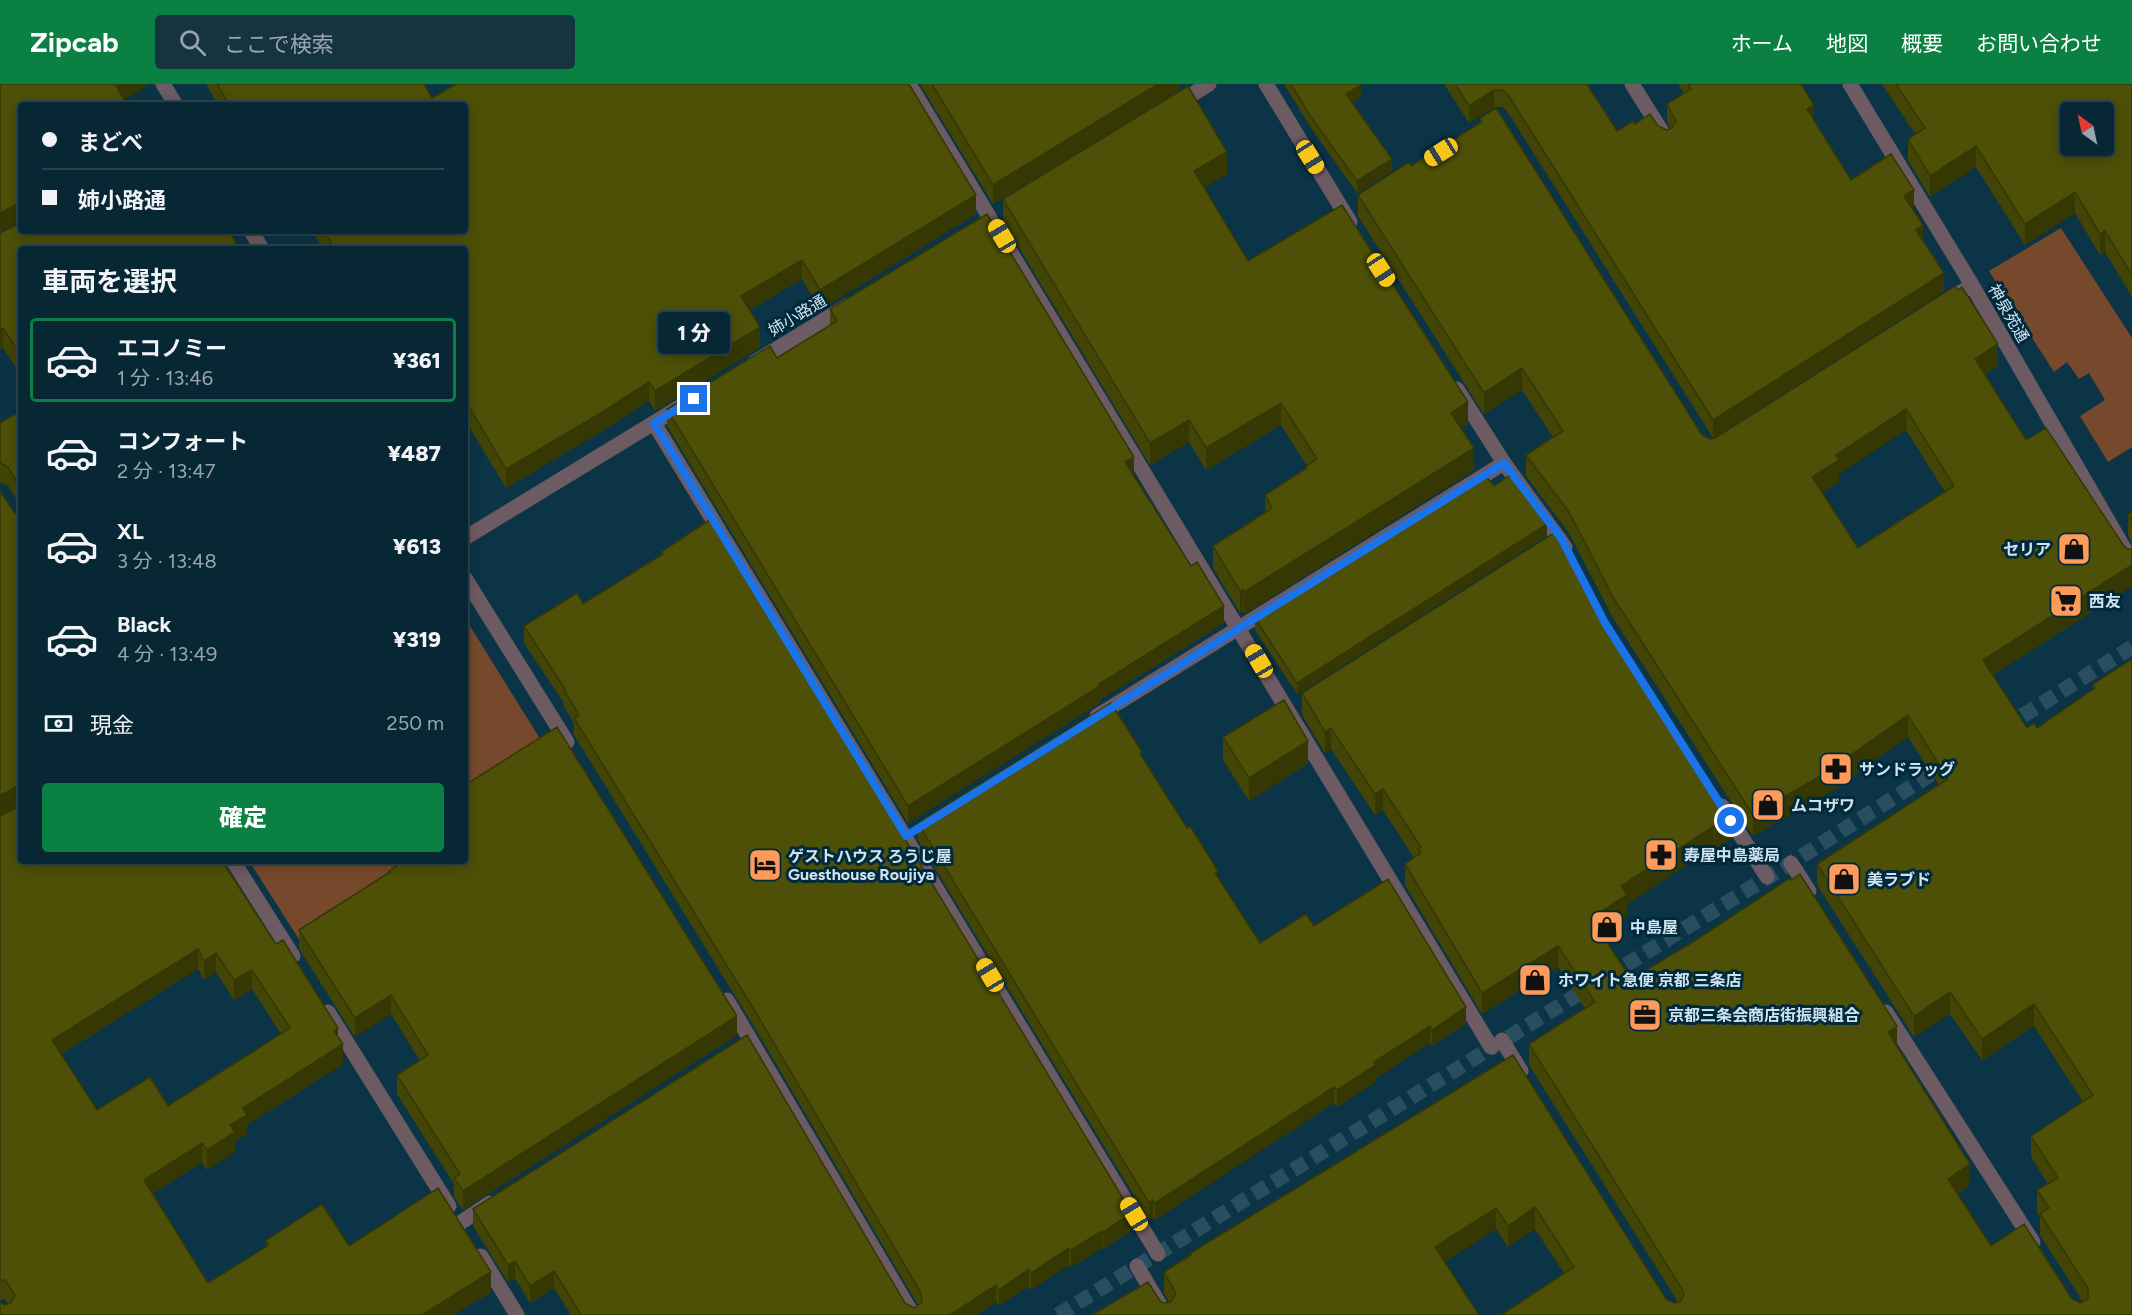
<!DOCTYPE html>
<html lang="ja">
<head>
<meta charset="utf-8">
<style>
	body { margin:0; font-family:Figtree,"Noto Sans JP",sans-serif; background:#163340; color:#f1f3f6; height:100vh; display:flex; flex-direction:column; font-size:22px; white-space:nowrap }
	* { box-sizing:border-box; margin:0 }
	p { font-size:20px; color:#98a5ac }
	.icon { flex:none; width:33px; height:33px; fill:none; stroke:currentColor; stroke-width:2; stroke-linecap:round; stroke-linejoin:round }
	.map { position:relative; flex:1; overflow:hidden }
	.panel { position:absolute; left:18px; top:162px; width:450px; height:618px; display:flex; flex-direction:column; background:#082734; border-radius:6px; box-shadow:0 3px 15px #0003,0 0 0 2px #29444f }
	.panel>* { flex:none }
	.guide { position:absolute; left:18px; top:18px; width:450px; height:132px; border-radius:6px; box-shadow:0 3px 15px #0003,0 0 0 2px #29444f; display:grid; align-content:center; height:132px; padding:0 24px; background:#082734 }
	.needle { width:39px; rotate:327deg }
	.controls { position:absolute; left:2060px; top:18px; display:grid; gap:12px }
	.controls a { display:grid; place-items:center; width:54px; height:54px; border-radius:6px; background:#082734; box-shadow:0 3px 15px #0003,0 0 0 2px #29444f; font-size:30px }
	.end { position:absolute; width:27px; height:27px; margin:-14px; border:8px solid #1a73e8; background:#fff; box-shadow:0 0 0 3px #fff }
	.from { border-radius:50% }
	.bubble { position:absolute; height:42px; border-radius:6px; background:#082734; box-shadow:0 3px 15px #0003,0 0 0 2px #29444f; font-size:20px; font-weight:800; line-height:42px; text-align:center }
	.car { position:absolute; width:18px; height:36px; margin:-18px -9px; border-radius:8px; box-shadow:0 0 4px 2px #0007; background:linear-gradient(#f5c518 24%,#345 0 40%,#f5c518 0 76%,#345 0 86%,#f5c518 0) }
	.guide b { display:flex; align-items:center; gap:21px; height:57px; font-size:22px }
	.guide b+b { border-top:2px solid #29444f }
	.guide i { width:15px; height:15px; background:#f1f3f6 }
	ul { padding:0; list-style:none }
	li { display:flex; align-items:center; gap:18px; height:84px; margin:0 12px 9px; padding:0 12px; border:3px solid transparent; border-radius:6px }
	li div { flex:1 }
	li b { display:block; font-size:22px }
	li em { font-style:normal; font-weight:800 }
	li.on { border-color:#0b8043 }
	li>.icon { width:54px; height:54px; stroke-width:1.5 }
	h2 { padding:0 24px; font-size:27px; line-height:72px }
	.pay { display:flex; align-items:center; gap:15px; height:66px; padding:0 24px; font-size:22px }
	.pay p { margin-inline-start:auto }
	.button { display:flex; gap:12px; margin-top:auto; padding:12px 24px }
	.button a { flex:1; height:69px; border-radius:6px; background:#0b8043; color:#fff; font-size:24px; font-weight:800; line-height:69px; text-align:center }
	header { display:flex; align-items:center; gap:36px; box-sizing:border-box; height:84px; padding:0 30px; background:#0b8043; color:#fff }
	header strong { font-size:28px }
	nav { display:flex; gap:33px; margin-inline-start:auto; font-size:21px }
	.search { width:420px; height:54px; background:#163340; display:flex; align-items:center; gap:15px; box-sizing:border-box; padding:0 21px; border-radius:6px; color:#98a5ac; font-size:22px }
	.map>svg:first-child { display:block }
	.green { fill:#76492c }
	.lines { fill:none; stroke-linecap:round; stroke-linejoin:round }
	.minor-tunnel { stroke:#294e60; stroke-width:15; stroke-dasharray:15 8; stroke-linecap:butt }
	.minor { stroke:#6c5b62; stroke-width:15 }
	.wall { fill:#424505; fill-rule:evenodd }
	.shaded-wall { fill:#363804 }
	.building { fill:#4d5006; stroke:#363804; stroke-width:1.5; fill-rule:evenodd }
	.route { stroke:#1a73e8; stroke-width:8 }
	.labels { text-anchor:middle; stroke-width:6; stroke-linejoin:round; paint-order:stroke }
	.street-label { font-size:16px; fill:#d0e4f0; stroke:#002a3c }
	.poi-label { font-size:16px; font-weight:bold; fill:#d0e4f0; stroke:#002a3c; text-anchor:start }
</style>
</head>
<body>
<header>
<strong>Zipcab</strong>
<div class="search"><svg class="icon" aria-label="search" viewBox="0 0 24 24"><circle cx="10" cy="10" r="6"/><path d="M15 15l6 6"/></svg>ここで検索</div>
<nav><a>ホーム</a><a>地図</a><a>概要</a><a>お問い合わせ</a></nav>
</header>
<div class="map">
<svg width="2132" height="1231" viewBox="0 0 2132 1231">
	<rect width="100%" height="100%" fill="#0b3446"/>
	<path class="green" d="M2061,144L2132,254V363L2108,378L2080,332L2105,316L2089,289L2079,295L2067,278L2054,288L1989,187Z
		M465,534L547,666L465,714Z
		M249,777H431L302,860Z"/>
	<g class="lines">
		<path class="minor-tunnel" d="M2003,644L2132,563
			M1058,1231L1791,779L1947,680"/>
		<path class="minor" d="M163,0L176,21
			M909,0L1491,963
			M1266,0L1350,138
			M1632,0L1666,54
			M1850,0L1972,201L2132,478
			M1175,21L1209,0
			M251,147L262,165
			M1947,217L1972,201
			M755,278L847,222
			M1457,305L1504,379L1565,463
			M654,339L1158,1170
			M465,454L683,321
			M465,494L567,658
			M1097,632L1504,379
			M1722,722L1767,793
			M233,777L293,872
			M1791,779L1809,807
			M727,916L913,1231
			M328,928L449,1122
			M1886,928L2033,1158
			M1502,956L1521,987
			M460,1139L490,1119
			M481,1172L517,1231
			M1137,1182L1166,1231"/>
	</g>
	<path class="wall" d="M206,0H424L432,14L976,130L820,226L802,195L750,226L760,263L655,327L649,317L599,349L506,404L465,336V165H323L312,147H465V21H218Z
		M920,0H1179L1178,7L993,120Z
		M1284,0H1360L1361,13L1352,19L1392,87L1357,109L1311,44Z
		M1444,0H1587L1617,47L1635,40L1658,42L1667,46L1671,45L1667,37V20L1684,10L1678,0H1801L1814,37L1851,96L1914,123L1912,124L1923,157L1944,207L1713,354L1507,27L1503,23H1494L1469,39Z
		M1882,0H2132V213L2105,168L2100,171L2075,129L2025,161L1976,83L1930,113L1908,76V55L1915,50Z
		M1480,34L1702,351L1710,355L1998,282L1985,290L2026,356L2124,462L2128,465H2132V502L1993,591L2027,644H2037L2093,606V600L2132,575V1231H1501L1564,1189L1535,1145L1508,1163L1496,1145L1445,1178L1092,1231L1161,1218L1166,1219L1169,1218L1164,1209V1188L1189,1172V1170L1513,971L1666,1215L1674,1219L1678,1218L1529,981V960L1585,924L1558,883L1482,930L1405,801V780L1414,774L1383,726L1375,731L1331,665L1325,669L1302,631V609L1597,523L1731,755L1715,765L1714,763L1627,820V832L1601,849L1631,895L1897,964L1970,1101L1957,1110L1991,1162L2072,1215L2080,1219L2083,1218L2040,1151V1132L2037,1128V1106L2048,1100L2031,1073V1052L2083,1018L2034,942L1982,976L1950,930L1914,953L1817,801V780L1939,701L1908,653L1851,693V696L1753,752L1613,534L1569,449L1526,392V371L1553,353L1522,306L1484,330L1358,132V111L1411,82L1480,39ZM1906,346L1945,408L1858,464L1822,408L1839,398V390Z
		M1227,90L1204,103L1248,177L1468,340L1461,344L1474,386L1244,530L1243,527L1240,529L1213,484V462L1265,429V411L1306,385V382H1307L1281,341L1206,386L1189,358L1150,381L1003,137V115Z
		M0,149L21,165V291L3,264L0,266Z
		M830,225L1134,391L1224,539L1100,616V619L908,739L667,342V325L777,274L830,241Z
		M21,327V423L8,402L0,398V339Z
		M1494,402L1547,451L1297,610L1255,546V534Z
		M13,427L17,430H21V720L0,732Z
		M2132,428V459L2128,452V430Z
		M661,468L1132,1146L1103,1165L1102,1164L1071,1183L1069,1181L1031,1206L1029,1202L999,1222L996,1218L976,1231H571L554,1204L530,1219L515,1194L508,1198L473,1142V1125L905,1219L914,1224L918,1221L758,949L574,651V639L564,623V619L524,559V542L583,520L661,471Z
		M1223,653L1308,679L1249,717L1223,676Z
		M1142,674L1260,859L1314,842L1466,940L1432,962L1430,959L1376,994V998L1337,1023L1334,1019L1155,1136L1153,1133L1149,1136L918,756V739Z
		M470,698L737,951L463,1126L454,1113V1100L397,1010V991L420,977L391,930L355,953L299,865V846L389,789V787L465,777Z
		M0,732L276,860L338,953L343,980L247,1041V1050L235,1057V1068L207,1086L202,1078L152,1110L208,1199L266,1163V1156L349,1162L491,1208L453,1231H0L5,1221L8,1220L5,1215L0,1216ZM198,885L204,896L216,888L234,916L252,905L281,950L168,1022L97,1026L61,970Z"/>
	<path class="shaded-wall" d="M119,0H149L117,21L116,2Z
		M1158,0H1179L1178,7L993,120V101Z
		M1361,1V13L1346,22V10Z
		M1494,6V23L1469,39V22Z
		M1814,21V38L1807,25Z
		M1976,62V83L1930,113V92Z
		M1227,68V90L1194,109V87Z
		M1392,75V87L1357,109V97Z
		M1914,106V123L1904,130V112Z
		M2075,108V129L2025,161V140Z
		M976,111V130L820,226V206Z
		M20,118V137L0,148V129Z
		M1923,141V159L1916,146Z
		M2105,147V168L2100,171V150Z
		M802,176V195L741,231V212Z
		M1944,189V207L1713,354V336Z
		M760,243V263L655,327V307Z
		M3,244V264L0,266V246Z
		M1998,260V282L1975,296V275Z
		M1522,284V306L1484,330V309Z
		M649,298V317L599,349L506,404V385Z
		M1468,318V340L1451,351V329Z
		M1281,319V341L1206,386V364Z
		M1906,325V346L1839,390V398L1812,414V393L1836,371Z
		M1189,336V358L1150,381V359Z
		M1474,364V386L1244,530V508Z
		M1134,373V391L1125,396V378Z
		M1547,440V451L1297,610V599Z
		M2132,481V502L1983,597V576Z
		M1243,505V527L1240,529V507Z
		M1224,522V539L1100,616V619L908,739V722L1099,600Z
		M1908,631V653L1851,693V696L1753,752V731L1849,672Z
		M1331,644V665L1325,669V648Z
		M1308,657V679L1249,717V694Z
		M20,700V719L0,732V712Z
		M1383,705V726L1375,731V710Z
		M1731,734V755L1715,765V744Z
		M1714,742V763L1627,820V832L1591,855V834L1621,802Z
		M1558,862V883L1482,930V909Z
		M198,865V885L52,975V956Z
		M216,869V888L204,896V877Z
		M252,886V905L234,916V896Z
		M1950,908V930L1914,953V932Z
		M391,911V930L355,953V934Z
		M2034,920V942L1982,976V955Z
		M1466,923V940L1432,962V946Z
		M737,932V951L463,1126V1107Z
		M1430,942V959L1376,994V998L1337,1023V1006L1374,978Z
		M1897,942V964L1888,948Z
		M338,944V963L343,960V980L247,1041V1050L235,1057V1068L207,1086V1066L230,1041L243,1024Z
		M1334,1003V1019L1155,1136V1119Z
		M202,1059V1078L144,1115V1096Z
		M1970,1080V1101L1948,1116V1095Z
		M1153,1116V1133L1149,1136V1119Z
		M1535,1123V1145L1508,1163V1142Z
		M1496,1124V1145L1435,1184V1163Z
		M1132,1129V1146L1103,1165V1148Z
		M1102,1147V1164L1071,1183V1166Z
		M1069,1164V1181L1031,1206V1189Z
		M515,1177V1194L508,1198V1181Z
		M1029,1185V1202L999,1222V1206Z
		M554,1187V1204L530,1219V1202Z
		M491,1188V1208L453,1231H422Z
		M996,1201V1218L976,1231H950Z"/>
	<path class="building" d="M0,0H119L116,2L128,21H21V118L0,129Z
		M217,0H424L432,14L456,0H909L976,111L820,206L802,176L741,212L760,243L655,307L649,298L599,330L506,385L465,316V165H335L324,147H465V21H221L219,19L226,15Z
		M932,0H1158L993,101Z
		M1291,0H1360L1361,1L1346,10L1392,75L1357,97L1311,33Z
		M1455,0H1587L1617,47L1633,37L1635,40L1650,30L1658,42L1667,46L1672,44L1676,37L1667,20L1691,5L1688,0H1801L1814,21L1807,25L1851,96L1891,70L1914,106L1904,112L1923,141L1916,146L1944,189L1713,336L1507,9L1503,6H1494L1469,22Z
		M1896,0H2132V191L2105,147L2100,150L2075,108L2025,140L1976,62L1930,92L1908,55L1925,44ZM2070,28H2103V62H2070Z
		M1188,2L1227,68L1194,87L1248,177L1342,121L1468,318L1451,329L1474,364L1244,508L1243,505L1240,507L1213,462L1272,424L1265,411L1307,384L1306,382L1317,375L1281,319L1206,364L1189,336L1150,359L1003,115Z
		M1496,24L1702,351L1710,355L1715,354L1955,202L1958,206L1962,203L1998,260L1975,275L2026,356L2046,344L2124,462L2128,465H2132V481L1983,576L2027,644L2034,639L2037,644L2095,604L2093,600L2132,575V1231H1501L1574,1183L1535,1123L1508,1142L1496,1124L1435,1163L1479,1231H1092L1148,1198L1161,1218L1166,1219L1171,1218L1176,1209L1164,1188L1191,1171L1189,1170L1513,971L1666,1215L1674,1219L1680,1218L1684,1210L1682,1205L1529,960L1595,918L1558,862L1482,909L1405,780L1421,769L1418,765L1421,763L1383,705L1375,710L1331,644L1325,648L1302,609L1557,447L1597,523L1731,734L1715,744L1714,742L1621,802L1627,811L1591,834L1631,895L1693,858L1790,794L1791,796L1800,790L1897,942L1888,948L1970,1080L1948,1095L1991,1162L2024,1140L2072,1215L2080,1219L2088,1215V1204L2040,1130L2049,1124L2037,1106L2058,1094L2031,1052L2093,1011L2034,920L1982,955L1950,908L1914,932L1817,780L1948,695L1908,631L1849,672L1851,674L1753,731L1613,513L1569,428L1526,371L1563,347L1522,284L1484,309L1358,111L1409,78L1411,82L1482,38L1480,34ZM1906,325L1954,402L1858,464L1812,393L1839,376L1836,371Z
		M987,130L1134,373L1125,378L1191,482L1197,478L1224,522L1099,600L1100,602L908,722L667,325L770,262L777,274L837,237L830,225Z
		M21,138V147H229L240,165H21V271L3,244L0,246V149Z
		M21,327V404L8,383L0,379V339Z
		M1485,391L1494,402L1510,391L1547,440L1297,599L1255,534Z
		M0,407L13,427L17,430H21V700L0,712Z
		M2132,428V438L2128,430Z
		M711,435L1132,1129L1103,1148L1102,1147L1071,1166L1069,1164L1031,1189L1029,1185L999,1206L996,1201L950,1231H581L554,1187L530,1202L515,1177L508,1181L473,1125L747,951L905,1219L914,1224L922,1218L921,1209L758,932L574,634L579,631L564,606L565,605L524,542L577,509L583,520L663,470L661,468Z
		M1284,616L1308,657L1249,694L1223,653Z
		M1111,619L1142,668L1140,670L1187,744L1190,742L1218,787L1215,789L1260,859L1306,830L1314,842L1388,795L1466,923L1432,946L1430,942L1374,978L1376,981L1337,1006L1334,1003L1155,1119L1153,1116L1149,1119L918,739Z
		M557,643L737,932L463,1107L454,1094L460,1090L397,991L428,971L391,911L355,934L299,846L390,788L389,787L404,777H465V697L468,695L470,698Z
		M21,721V777H222L276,860L283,856L338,944L334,947L343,960L243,1024L247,1031L230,1041L235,1048L207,1066L202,1059L144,1096L208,1199L269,1161L266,1156L322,1120L349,1162L438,1104L491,1188L422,1231H0V1219L5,1221L11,1219L15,1211L5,1196H0V732ZM198,865L204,877L216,869L234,896L252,886L290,944L168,1022L150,993L97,1026L52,956Z"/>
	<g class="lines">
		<path class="route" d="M694,315L654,339L906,752L1504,379L1561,454L1605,539L1731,737"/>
	</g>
	<defs>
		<g id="shop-square" transform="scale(1.725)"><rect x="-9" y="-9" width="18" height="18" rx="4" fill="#ff9b5a" stroke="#002a3c"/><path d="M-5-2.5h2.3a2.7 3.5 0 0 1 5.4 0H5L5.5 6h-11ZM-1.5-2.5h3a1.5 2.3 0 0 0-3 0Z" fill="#111"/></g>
		<g id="supermarket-square" transform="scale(1.725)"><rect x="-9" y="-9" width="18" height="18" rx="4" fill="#ff9b5a" stroke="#002a3c"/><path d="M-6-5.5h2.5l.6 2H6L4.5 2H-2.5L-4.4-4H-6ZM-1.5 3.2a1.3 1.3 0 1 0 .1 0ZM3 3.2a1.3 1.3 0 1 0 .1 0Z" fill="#111"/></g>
		<g id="pharmacy-square" transform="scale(1.725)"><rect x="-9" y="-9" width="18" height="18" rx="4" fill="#ff9b5a" stroke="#002a3c"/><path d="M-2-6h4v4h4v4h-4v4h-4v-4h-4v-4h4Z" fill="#111"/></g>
		<g id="hotel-square" transform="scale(1.725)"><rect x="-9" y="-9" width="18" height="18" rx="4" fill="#ff9b5a" stroke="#002a3c"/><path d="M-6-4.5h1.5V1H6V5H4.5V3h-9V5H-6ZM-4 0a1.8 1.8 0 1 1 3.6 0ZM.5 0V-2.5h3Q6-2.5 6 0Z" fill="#111"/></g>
		<g id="office-square" transform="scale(1.725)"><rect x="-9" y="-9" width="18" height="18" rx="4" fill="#ff9b5a" stroke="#002a3c"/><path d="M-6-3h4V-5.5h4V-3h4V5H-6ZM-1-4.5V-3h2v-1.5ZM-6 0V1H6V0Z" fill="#111"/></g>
	</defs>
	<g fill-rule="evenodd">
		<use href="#shop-square" x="2074" y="465"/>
		<use href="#supermarket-square" x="2066" y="517"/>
		<use href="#pharmacy-square" x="1836" y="685"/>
		<use href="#shop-square" x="1768" y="721"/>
		<use href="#pharmacy-square" x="1661" y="771"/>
		<use href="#hotel-square" x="765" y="781"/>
		<use href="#shop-square" x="1844" y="795"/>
		<use href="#shop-square" x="1607" y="843"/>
		<use href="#shop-square" x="1535" y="896"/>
		<use href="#office-square" x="1645" y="931"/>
	</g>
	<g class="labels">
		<g class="street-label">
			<text transform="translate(2009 229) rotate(60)" y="6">神泉苑通</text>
			<text transform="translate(797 231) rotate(-31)" y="6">姉小路通</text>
		</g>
		<g class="poi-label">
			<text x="2051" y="471" text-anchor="end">セリア</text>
			<text x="2089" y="523">西友</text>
			<text x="1859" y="691">サンドラッグ</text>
			<text x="1791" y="727">ムコザワ</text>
			<text x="1684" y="777">寿屋中島薬局</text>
			<text x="788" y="778">ゲストハウス ろうじ屋<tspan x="788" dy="18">Guesthouse Roujiya</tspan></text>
			<text x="1867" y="801">美ラブド</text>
			<text x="1630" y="849">中島屋</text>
			<text x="1558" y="902">ホワイト急便 京都 三条店</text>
			<text x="1668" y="937">京都三条会商店街振興組合</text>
		</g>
	</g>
</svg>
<div class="controls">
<a><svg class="needle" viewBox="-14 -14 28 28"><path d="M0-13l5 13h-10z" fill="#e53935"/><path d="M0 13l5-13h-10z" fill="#98a5ac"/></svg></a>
</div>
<i class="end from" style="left:1731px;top:737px"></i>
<i class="end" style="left:694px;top:315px"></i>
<div class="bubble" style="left:658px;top:228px;width:72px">1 分</div>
<i class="car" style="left:1441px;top:68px;rotate:238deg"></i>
<i class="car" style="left:1310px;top:73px;rotate:148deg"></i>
<i class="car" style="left:1002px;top:152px;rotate:329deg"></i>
<i class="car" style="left:1381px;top:186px;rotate:147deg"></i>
<i class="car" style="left:1259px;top:577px;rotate:329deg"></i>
<i class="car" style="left:990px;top:891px;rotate:329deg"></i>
<i class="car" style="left:1134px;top:1130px;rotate:329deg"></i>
<div class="guide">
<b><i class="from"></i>まどべ</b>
<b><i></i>姉小路通</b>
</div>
<section class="panel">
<h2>車両を選択</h2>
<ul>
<li class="on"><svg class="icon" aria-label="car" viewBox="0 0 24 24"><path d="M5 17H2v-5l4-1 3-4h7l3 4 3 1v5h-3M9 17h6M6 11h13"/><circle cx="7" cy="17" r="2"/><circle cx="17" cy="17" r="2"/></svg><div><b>エコノミー</b><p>1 分 · 13:46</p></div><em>¥361</em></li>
<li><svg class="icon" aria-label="car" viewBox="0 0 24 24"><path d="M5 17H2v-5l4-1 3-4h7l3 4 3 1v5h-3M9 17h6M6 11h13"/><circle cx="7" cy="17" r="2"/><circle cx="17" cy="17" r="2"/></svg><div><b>コンフォート</b><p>2 分 · 13:47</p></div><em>¥487</em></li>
<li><svg class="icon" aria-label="car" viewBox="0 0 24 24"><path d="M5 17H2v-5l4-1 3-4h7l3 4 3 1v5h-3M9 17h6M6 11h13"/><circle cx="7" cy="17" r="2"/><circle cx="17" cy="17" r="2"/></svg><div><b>XL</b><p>3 分 · 13:48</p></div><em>¥613</em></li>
<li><svg class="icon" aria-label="car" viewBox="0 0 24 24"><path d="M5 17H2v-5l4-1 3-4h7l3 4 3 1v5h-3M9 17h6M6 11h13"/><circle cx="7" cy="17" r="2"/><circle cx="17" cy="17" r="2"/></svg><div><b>Black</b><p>4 分 · 13:49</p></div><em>¥319</em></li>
</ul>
<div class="pay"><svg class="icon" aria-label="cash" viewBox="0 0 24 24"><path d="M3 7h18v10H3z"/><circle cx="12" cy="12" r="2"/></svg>現金<p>250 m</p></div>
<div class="button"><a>確定</a></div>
</section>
</div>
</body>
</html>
